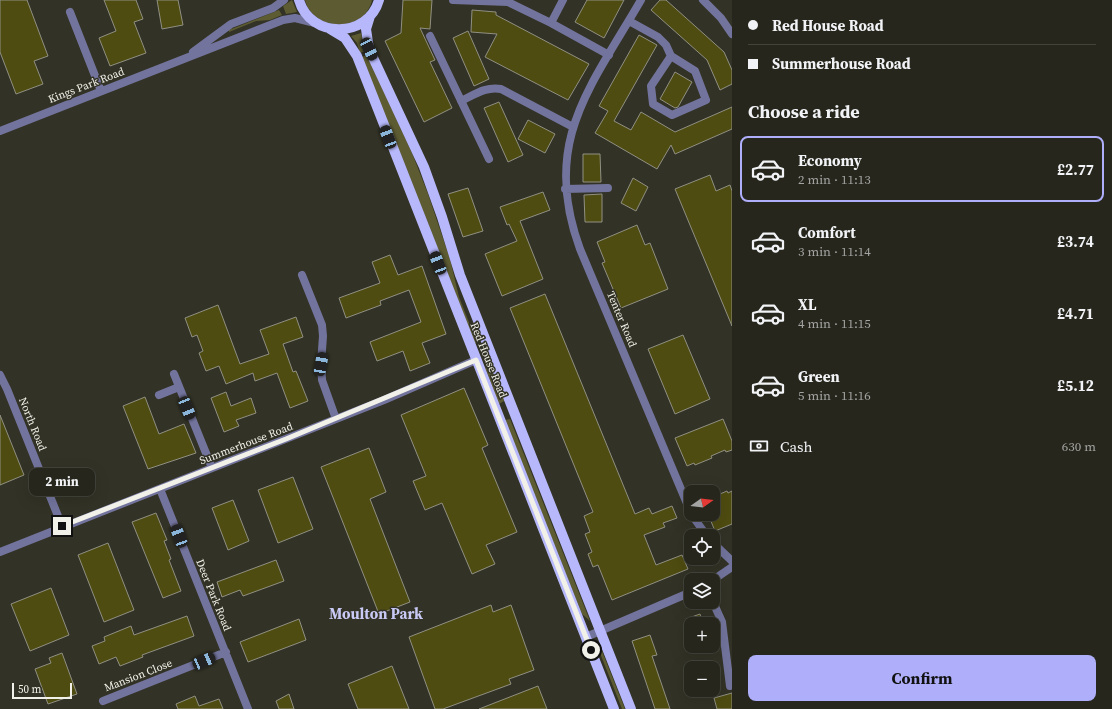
<!DOCTYPE html>
<html lang="en">
<head>
<meta charset="utf-8">
<style>
	body { margin:0; font-family:"Source Serif 4",serif; background:#2e2e25; color:#f1f3f6; height:100vh; display:flex; flex-direction:column; font-size:15px; white-space:nowrap }
	* { box-sizing:border-box; margin:0 }
	p { font-size:13px; color:#a4a5a3 }
	.icon { flex:none; width:22px; height:22px; fill:none; stroke:currentColor; stroke-width:2; stroke-linecap:round; stroke-linejoin:round }
	.map { position:relative; flex:1; overflow:hidden }
	.sheet { display:flex; flex-direction:column; background:#26261c; width:380px }
	.sheet>* { flex:none }
	.top-card { display:grid; align-content:center; height:88px; padding:0 16px; background:#26261c }
	.needle { width:26px; rotate:76deg }
	.fabs { position:absolute; left:684px; top:485px; display:grid; gap:8px }
	.fabs a { display:grid; place-items:center; width:36px; height:36px; border-radius:8px; background:#26261c; box-shadow:0 4px 16px #0002,0 0 0 1px #42433b; font-size:20px }
	.scale { position:absolute; left:12px; bottom:10px; width:60px; box-sizing:border-box; padding-left:4px; border:2px solid #f1f1e9; border-top:0; font-size:11px; line-height:14px; white-space:nowrap; color:#f1f1e9; -webkit-text-stroke:3px #323226; paint-order:stroke }
	.end { position:absolute; width:18px; height:18px; margin:-9px; border:5px solid #f1f1e9; background:#111; box-shadow:0 0 0 2px #111 }
	.from { border-radius:50% }
	.bubble { position:absolute; height:28px; border-radius:8px; background:#26261c; box-shadow:0 4px 16px #0002,0 0 0 1px #42433b; font-size:13px; font-weight:700; line-height:28px; text-align:center }
	.car { position:absolute; width:12px; height:24px; margin:-12px -6px; border-radius:5px; box-shadow:0 0 3px 1px #0007; background:linear-gradient(#222 24%,#8ab4d8 0 40%,#222 0 76%,#8ab4d8 0 86%,#222 0) }
	.top-card b { display:flex; align-items:center; gap:14px; height:38px; font-size:15px }
	.top-card b+b { border-top:1px solid #42433b }
	.top-card i { width:10px; height:10px; background:#f1f3f6 }
	ul { padding:0; list-style:none }
	li { display:flex; align-items:center; gap:12px; height:66px; margin:0 8px 6px; padding:0 8px; border:2px solid transparent; border-radius:8px }
	li div { flex:1 }
	li b { display:block; font-size:15px }
	li em { font-style:normal; font-weight:700 }
	li.active { border-color:#aeaefa }
	li>.icon { width:36px; height:36px; stroke-width:1.5 }
	h2 { padding:0 16px; font-size:18px; line-height:48px }
	.pay { display:flex; align-items:center; gap:10px; height:44px; padding:0 16px; font-size:15px }
	.pay p { margin-inline-start:auto }
	.button { display:flex; gap:8px; margin-top:auto; padding:8px 16px }
	.button a { flex:1; height:46px; border-radius:8px; background:#aeaefa; color:#111; font-size:16px; font-weight:700; line-height:46px; text-align:center }
	main { display:flex; flex:1; min-height:0 }
	.map>svg:first-child { display:block }
	.green { fill:#5d5b32 }
	.building { fill:#4f4c11; stroke:#909083 }
	.lines { fill:none; stroke-linecap:round; stroke-linejoin:round }
	.minor { stroke:#73749d; stroke-width:8 }
	.major { stroke:#b7b8fb; stroke-width:10 }
	.route { stroke:#f1f1e9; stroke-width:5 }
	.labels { text-anchor:middle; stroke-width:3; stroke-linejoin:round; paint-order:stroke }
	.street-label { font-size:11px; fill:#f1f1e9; stroke:#323226 }
	.district-label { font-size:15px; font-weight:bold; fill:#c8c9f4; stroke:#323226 }
</style>
</head>
<body>
<main>
<div class="map">
<svg width="732" height="709" viewBox="0 0 732 709">
	<rect width="100%" height="100%" fill="#323226"/>
	<path class="green" d="M292,0L297,12L286,14L283,6Z
		M305,0H372C365,33 313,32 305,0Z
		M279,10L282,15L270,20L256,21L229,32V30Z
		M361,33L365,51L360,53L357,43L351,36Z
		M367,55L412,153L428,194L450,259L459,297L477,343H475L362,57Z
		M485,367L494,375L504,401L499,404Z
		M510,419L590,621L582,614L505,420Z
		M600,646L625,709H622L598,648Z"/>
	<path class="building" d="M0,0H27L48,56L34,61L43,84L16,94L0,52Z
		M104,0H136L143,19L134,22L146,53L110,66L99,38L116,31Z
		M157,0H178L183,25L162,29Z
		M403,0H432L430,29L420,28L435,60L430,62L452,108L424,122L385,41L401,33Z
		M587,0H624L604,38L575,22Z
		M660,0H666L724,52L732,70V84L720,90L707,60L651,10Z
		M472,10L496,12V15L589,64L568,100L485,57L497,34L471,32Z
		M468,31L489,79L474,86L453,38Z
		M639,35L657,45L614,121L631,130L641,112L675,132L732,107V129L675,154L671,145L657,169L595,133L608,111L599,106Z
		M675,72L692,82L678,107L675,108L660,99Z
		M499,102L523,155L508,162L484,108Z
		M528,120L555,134L545,153L518,139Z
		M583,154H600L601,182H583Z
		M710,175L716,191L730,185L732,191V326L675,189Z
		M633,178L648,187L636,211L621,203Z
		M468,188L483,231L463,237L448,194Z
		M543,192L550,210L520,221L543,279L502,296L485,254L517,241L509,224L507,225L500,207Z
		M602,194V222H585L584,195Z
		M637,225L645,245L650,243L668,289L621,308L602,263L605,262L597,242Z
		M390,255L398,275L422,266L446,334L422,343L430,363L410,371L403,351L377,361L370,342L421,322L409,290L380,301L381,305L346,318L339,298L380,283L372,262Z
		M545,294L635,514L649,508L652,514L672,506L677,518L663,523L665,527L644,535L656,565L682,555L688,569L612,600L598,565L593,567L588,554L592,552L585,534L590,532L584,516L593,512L510,308Z
		M218,305L240,364L269,354L260,330L296,317L303,337L283,344L293,372L296,371L308,401L290,408L277,373L255,381L253,373L226,384L219,366L206,371L199,353L203,351L197,335L192,337L185,318Z
		M683,335L710,399L675,414L648,349Z
		M464,388L488,445L482,448L517,532L486,545L495,564L472,574L442,503L425,510L413,481L426,476L401,415Z
		M226,392L231,406L251,398L256,413L236,420L239,426L224,432L211,398Z
		M145,397L159,434L184,424L196,453L148,469L123,406Z
		M0,415L24,475L0,485Z
		M723,419L732,441V450L726,452L725,450L711,456L712,458L695,465L694,463L687,466L675,438Z
		M369,448L386,492L370,499L410,602L379,614L321,467Z
		M293,477L313,529L278,543L258,490Z
		M727,491L728,493L732,491V524L715,531L708,514H713V497Z
		M233,500L249,541L228,550L212,508Z
		M156,513L167,540L164,541L171,559L169,560L181,591L163,598L132,522Z
		M108,543L134,610L104,622L78,555Z
		M276,560L284,581L243,596L240,590L222,597L217,582Z
		M51,588L69,635L30,651L11,604Z
		M491,605L493,612L511,605L534,670L509,679L511,684L443,709H435L409,637Z
		M700,614L703,624H687L686,619Z
		M187,616L194,636L142,655L143,657L120,666L116,657L99,664L92,646L105,641L104,637L131,626L134,635Z
		M299,619L306,640L248,662L240,642Z
		M650,635L657,655L652,656L670,709H655L632,641Z
		M62,653L77,694L48,704L35,669L51,663L49,658Z
		M392,666L409,709H358L348,684Z
		M538,686L547,709H479Z
		M732,693V709H717L714,698Z
		M289,694L294,709H279L276,701Z
		M195,696L199,706L219,699L223,709H178L176,704Z"/>
	<g class="lines">
		<path class="minor" d="M453,0L508,2L551,23L609,55
			M641,0C590,88 541,142 580,249L691,513
			M703,0L721,18L732,34
			M70,12L101,91
			M629,21L658,37L666,45L671,56L695,71L706,100L672,115L653,104L651,86L671,56
			M551,23L563,0
			M430,36L489,159
			M193,52L231,24L273,8L284,0
			M461,101C474,95 486,86 501,89L573,127
			M0,131L283,20L295,18L315,23
			M565,189L608,188
			M302,275L322,325L323,336L321,364L322,380L336,419
			M174,374L212,468
			M0,375L7,389L62,526
			M159,395L179,387
			M160,489L248,709
			M691,514L707,536
			M713,543L732,561
			M0,552L384,400L476,360
			M713,580L732,567
			M713,602L722,622L730,686
			M586,637L691,592
			M103,701L226,652"/>
		<path class="major" d="M299,0C310,39 368,39 379,0
			M370,16L366,29L369,49L424,167L442,217L460,275L631,709
			M330,29L345,38L357,56L614,709"/>
	</g>
	<g class="lines">
		<path class="route" d="M62,526L286,439L476,360L591,650"/>
	</g>
	<g class="labels">
		<g class="street-label">
			<text transform="translate(86 85) rotate(-21)" y="4">Kings Park Road</text>
			<text transform="translate(622 319) rotate(67)" y="4">Tenter Road</text>
			<text transform="translate(489 360) rotate(68)" y="4">Red House Road</text>
			<text transform="translate(33 424) rotate(68)" y="4">North Road</text>
			<text transform="translate(246 443) rotate(-21)" y="4">Summerhouse Road</text>
			<text transform="translate(214 595) rotate(68)" y="4">Deer Park Road</text>
			<text transform="translate(138 675) rotate(-21)" y="4">Mansion Close</text>
		</g>
		<g class="district-label">
			<text x="376" y="619">Moulton Park</text>
		</g>
	</g>
</svg>
<div class="fabs">
<a><svg class="needle" viewBox="-14 -14 28 28"><path d="M0-13l5 13h-10z" fill="#e53935"/><path d="M0 13l5-13h-10z" fill="#a4a5a3"/></svg></a>
<a><svg class="icon" aria-label="locate" viewBox="0 0 24 24"><circle cx="12" cy="12" r="6"/><path d="M12 2v4M12 18v4M2 12h4M18 12h4"/></svg></a>
<a><svg class="icon" aria-label="layers" viewBox="0 0 24 24"><path d="M12 4l9 5-9 5-9-5zM3 14l9 5 9-5"/></svg></a>
<a>+</a>
<a>−</a>
</div>
<div class="scale">50 m</div>
<i class="end from" style="left:591px;top:650px"></i>
<i class="end" style="left:62px;top:526px"></i>
<div class="bubble" style="left:29px;top:468px;width:66px">2 min</div>
<i class="car" style="left:369px;top:49px;rotate:154deg"></i>
<i class="car" style="left:388px;top:137px;rotate:339deg"></i>
<i class="car" style="left:438px;top:263px;rotate:339deg"></i>
<i class="car" style="left:321px;top:364px;rotate:10deg"></i>
<i class="car" style="left:187px;top:408px;rotate:158deg"></i>
<i class="car" style="left:179px;top:536px;rotate:339deg"></i>
<i class="car" style="left:204px;top:661px;rotate:67deg"></i>
</div>
<section class="sheet">
<div class="top-card">
<b><i class="from"></i>Red House Road</b>
<b><i></i>Summerhouse Road</b>
</div>
<h2>Choose a ride</h2>
<ul>
<li class="active"><svg class="icon" aria-label="car" viewBox="0 0 24 24"><path d="M5 17H2v-5l4-1 3-4h7l3 4 3 1v5h-3M9 17h6M6 11h13"/><circle cx="7" cy="17" r="2"/><circle cx="17" cy="17" r="2"/></svg><div><b>Economy</b><p>2 min · 11:13</p></div><em>£2.77</em></li>
<li><svg class="icon" aria-label="car" viewBox="0 0 24 24"><path d="M5 17H2v-5l4-1 3-4h7l3 4 3 1v5h-3M9 17h6M6 11h13"/><circle cx="7" cy="17" r="2"/><circle cx="17" cy="17" r="2"/></svg><div><b>Comfort</b><p>3 min · 11:14</p></div><em>£3.74</em></li>
<li><svg class="icon" aria-label="car" viewBox="0 0 24 24"><path d="M5 17H2v-5l4-1 3-4h7l3 4 3 1v5h-3M9 17h6M6 11h13"/><circle cx="7" cy="17" r="2"/><circle cx="17" cy="17" r="2"/></svg><div><b>XL</b><p>4 min · 11:15</p></div><em>£4.71</em></li>
<li><svg class="icon" aria-label="car" viewBox="0 0 24 24"><path d="M5 17H2v-5l4-1 3-4h7l3 4 3 1v5h-3M9 17h6M6 11h13"/><circle cx="7" cy="17" r="2"/><circle cx="17" cy="17" r="2"/></svg><div><b>Green</b><p>5 min · 11:16</p></div><em>£5.12</em></li>
</ul>
<div class="pay"><svg class="icon" aria-label="cash" viewBox="0 0 24 24"><path d="M3 7h18v10H3z"/><circle cx="12" cy="12" r="2"/></svg>Cash<p>630 m</p></div>
<div class="button"><a>Confirm</a></div>
</section>
</main>
</body>
</html>
